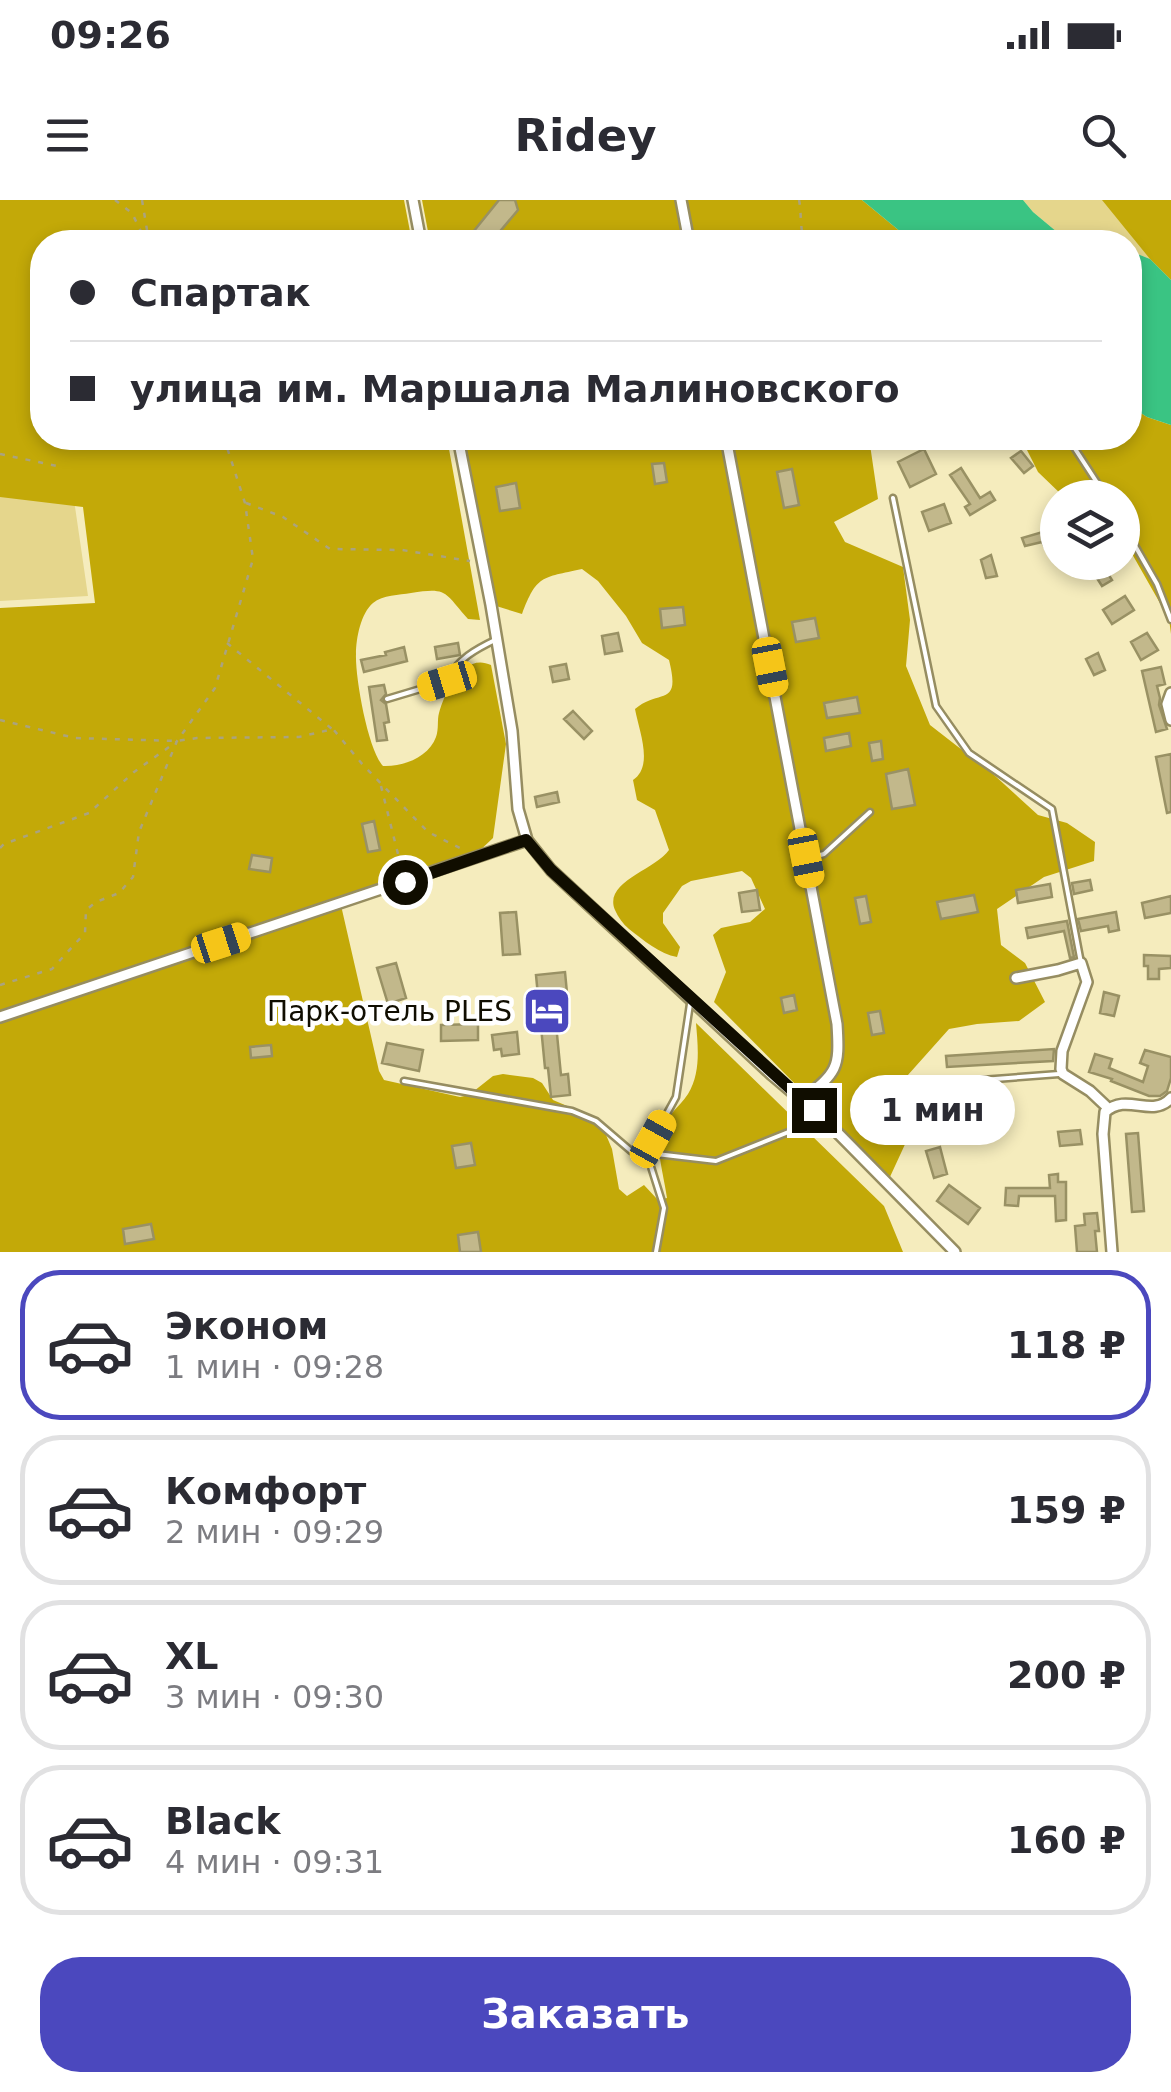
<!DOCTYPE html>
<html lang="ru">
<head>
<meta charset="utf-8">
<style>
	body { margin:0; font-family:"DejaVu Sans",sans-serif; background:#f7f7f7; color:#2b2b33; height:100vh; display:flex; flex-direction:column; font-size:38px; white-space:nowrap }
	* { box-sizing:border-box; margin:0 }
	p { font-size:32px; color:#7c7c81 }
	.icon { flex:none; width:55px; height:55px; fill:none; stroke:currentColor; stroke-width:2; stroke-linecap:round; stroke-linejoin:round }
	.map { position:relative; height:1052px; overflow:hidden }
	.details { display:flex; flex-direction:column; background:#fff; flex:1 }
	.details>* { flex:none }
	.banner { position:absolute; left:30px; top:30px; width:1112px; height:220px; border-radius:40px; box-shadow:0 5px 15px #0003; display:grid; align-content:center; height:220px; padding:0 40px; background:#fff }
	.controls { position:absolute; left:1040px; top:280px; display:grid; gap:20px }
	.controls a { display:grid; place-items:center; width:100px; height:100px; border-radius:50%; background:#fff; box-shadow:0 5px 15px #0003; font-size:50px }
	.end { position:absolute; width:45px; height:45px; margin:-22px; border:12px solid #100d00; background:#fff; box-shadow:0 0 0 5px #fff }
	.from { border-radius:50% }
	.bubble { position:absolute; height:70px; border-radius:35px; background:#fff; box-shadow:0 5px 15px #0003; font-size:32px; font-weight:700; line-height:70px; text-align:center }
	.car { position:absolute; width:30px; height:60px; margin:-30px -15px; border-radius:12px; box-shadow:0 0 8px 2px #0007; background:linear-gradient(#f5c518 24%,#345 0 40%,#f5c518 0 76%,#345 0 86%,#f5c518 0) }
	.banner b { display:flex; align-items:center; gap:35px; height:95px; font-size:38px }
	.banner b+b { border-top:2px solid #e1e1e2 }
	.banner i { width:25px; height:25px; background:#2b2b33 }
	ul { padding:18px 0 0; list-style:none }
	li { display:flex; align-items:center; gap:30px; height:150px; margin:0 20px 15px; padding:0 20px; border:5px solid #e1e1e2; border-radius:40px }
	li div { flex:1 }
	li b { display:block; font-size:38px }
	li em { font-style:normal; font-weight:700 }
	li.current { border-color:#4b48be }
	li>.icon { width:90px; height:90px; stroke-width:1.5 }
	.action { display:flex; gap:20px; margin-top:auto; padding:20px 40px }
	.action a { flex:1; height:115px; border-radius:40px; background:#4b48be; color:#fff; font-size:40px; font-weight:700; line-height:115px; text-align:center }
	.status { display:flex; justify-content:space-between; align-items:center; height:70px; padding:0 50px; background:#fff; direction:ltr }
	.status svg { height:28px; fill:currentColor }
	header { display:flex; justify-content:space-between; align-items:center; height:130px; padding:0 40px; background:#fff; font-size:45px; font-weight:700 }
	.map>svg:first-child { display:block }
	.green { fill:#e5d68c }
	.forest { fill:#c3a908 }
	.water { fill:#3ac483 }
	.building { fill:#c2b88b; stroke:#999164; stroke-width:2.5 }
	.lines { fill:none; stroke-linecap:round; stroke-linejoin:round }
	.service-casing { stroke:#968d61; stroke-width:9 }
	.minor-casing { stroke:#968d61; stroke-width:14 }
	.path { stroke:#aaa37f; stroke-width:2.5; stroke-dasharray:5 8; stroke-linecap:butt }
	.service { stroke:#fff; stroke-width:4 }
	.minor { stroke:#fff; stroke-width:9 }
	.route { stroke:#100d00; stroke-width:12 }
	.labels { text-anchor:middle; stroke-width:9; stroke-linejoin:round; paint-order:stroke }
	.poi-label { font-size:28px; fill:#100d00; stroke:#fff; text-anchor:end }
</style>
</head>
<body>
<div class="status"><b>09:26</b><svg viewBox="0 0 49 12"><path d="M0 12V9h3v3zM5 12V6h3v6zM10 12V3h3v9zM15 12V0h3v12zM26 1h20v11H26zM47 4h2v5h-2z"/></svg></div>
<header><svg class="icon" aria-label="menu" viewBox="0 0 24 24"><path d="M4 6h16M4 12h16M4 18h16"/></svg>Ridey<svg class="icon" aria-label="search" viewBox="0 0 24 24"><circle cx="10" cy="10" r="6"/><path d="M15 15l6 6"/></svg></header>
<div class="map">
<svg width="1171" height="1052" viewBox="0 0 1171 1052">
	<rect width="100%" height="100%" fill="#f5ecbd"/>
	<path class="green" d="M0,0L42,79V238H65L88,396L0,401Z
		M1023,0H1171V80L1150,59L1130,51V42H1069L1033,12Z"/>
	<path class="forest" d="M0,0H404L412,42H42V238H447L480,420L468,419C444,392 448,387 411,393C399,395 383,395 373,403C361,413 356,438 356,454C355,477 368,550 383,566C403,567 429,557 436,537C439,529 437,520 439,513C445,491 464,452 491,465L506,544L493,638L475,655L431,666L407,677L340,701L379,871L384,880L460,897L469,895L493,876L503,874L533,878L542,883L553,900L591,916L604,930L612,949L619,989L627,996L644,985L658,1000L667,998C665,982 656,948 659,934C664,917 679,908 688,894C701,873 698,847 696,823L884,1006L903,1052H0V408L95,403L83,307L0,297Z
		M422,0H862L913,42H430Z
		M1102,0H1171V80L1150,59Z
		M1130,206L1147,217L1171,225V434L1169,419L1123,338L1122,298L1064,297L1038,272L1021,238H1130Z
		M464,238H869L878,299L834,322L845,342L903,367L910,420L906,466L930,525L993,574L1038,615L1067,623L1095,642L1094,661L1044,677L997,709L1001,745L1025,763L1045,802L1019,821L977,824L949,829L899,885L902,902L913,927L889,979L714,802L726,772L713,735L721,728L750,722L765,709L751,678L742,671L691,681L682,686L663,713V723L680,747L677,757C660,754 643,740 629,729C623,724 618,717 615,710C603,682 655,670 669,650L655,610L637,600L633,580C654,566 639,531 635,509C660,488 681,508 669,460L642,443L626,416L598,381L582,369C541,378 537,375 522,414L493,405Z"/>
	<path class="water" d="M862,0H1023L1033,12L1069,42H913Z
		M1130,51L1150,59L1171,80V225L1147,217L1130,206Z"/>
	<path class="building" d="M499,0H515L518,10L491,42H465Z
		M924,249L936,274L910,287L898,262Z
		M1021,251L1033,266L1024,273L1011,258Z
		M664,263L667,282L655,284L652,264Z
		M961,268L980,298L990,292L995,300L970,315L965,307L970,304L950,275Z
		M792,269L799,305L784,308L777,272Z
		M516,283L520,308L500,311L496,287Z
		M944,304L951,323L929,331L922,312Z
		M1046,331L1054,355L1050,357L1042,342L1025,346L1022,338Z
		M991,355L997,376L986,378L981,360Z
		M1103,366L1112,380L1102,386L1093,372Z
		M1125,396L1134,410L1112,424L1103,410Z
		M683,407L685,425L662,428L660,409Z
		M815,418L819,438L796,442L792,422Z
		M618,433L622,451L605,454L602,436Z
		M1147,433L1158,450L1141,460L1131,442Z
		M458,443L460,455L437,459L435,447Z
		M404,447L407,461L364,472L361,460L386,455L385,452Z
		M1098,453L1105,470L1094,475L1086,459Z
		M566,464L569,479L553,482L550,467Z
		M1161,467L1165,484L1157,486L1160,498L1159,505L1167,529L1156,532L1142,471Z
		M384,485L386,494L381,500L386,504L389,522L384,523L387,540L377,541L369,487Z
		M857,497L860,513L827,518L824,503Z
		M573,511L592,531L584,539L564,519Z
		M849,533L851,546L826,551L824,538Z
		M881,541L883,559L872,561L869,543Z
		M1171,554V612L1167,613L1156,557Z
		M908,569L915,605L892,609L886,574Z
		M557,592L559,602L537,607L535,597Z
		M374,621L380,650L368,652L362,624Z
		M252,655L272,658L270,672L249,669Z
		M1090,680L1092,690L1074,694L1072,683Z
		M1050,684L1052,697L1018,703L1016,690Z
		M757,690L760,710L742,712L739,693Z
		M974,695L978,712L941,719L937,702Z
		M866,696L871,722L860,724L855,698Z
		M1171,696V713L1145,718L1142,703Z
		M516,712L520,754L503,755L500,713Z
		M1116,712L1119,730L1109,732L1108,726L1081,731L1078,719Z
		M1067,721L1074,757L1070,758L1064,731L1028,738L1026,728Z
		M1144,755L1171,756V768L1159,769V779H1148V766H1144Z
		M396,763L406,798L388,804L377,768Z
		M565,772L567,793H561L563,813L555,814L561,875L568,874L570,895L551,897L548,868H545L536,775Z
		M1104,792L1119,796L1114,816L1100,813Z
		M794,795L797,810L784,813L781,798Z
		M880,811L884,833L872,835L868,813Z
		M478,824V840L441,841V825Z
		M517,832L519,854L502,856L501,849L494,850L492,835Z
		M387,843L423,850L419,871L382,863Z
		M271,845L272,856L251,858L250,847Z
		M1054,849L1053,861L947,867L946,856Z
		M1145,850L1171,857V878L1167,891L1160,896H1149L1111,881L1112,879L1089,872L1095,854L1112,859L1109,868L1143,882L1148,866L1140,863Z
		M1080,930L1082,944L1060,946L1058,932Z
		M1138,933L1144,1011L1132,1012L1126,934Z
		M471,943L475,965L456,968L452,946Z
		M940,947L947,974L934,978L926,951Z
		M1058,974V982H1066V1020L1056,1021L1055,996H1019L1018,1006L1005,1005L1006,988H1050L1049,975Z
		M949,985L980,1008L968,1024L937,1001Z
		M1097,1013L1099,1031H1095L1097,1052H1077L1075,1026L1085,1025L1084,1014Z
		M151,1024L154,1039L125,1044L123,1029Z
		M478,1032L481,1052H460L458,1035Z"/>
	<g class="lines">
		<g class="service-casing">
			<path id="service" d="M1068,238L1107,298
				M893,298L936,506L969,553L1052,609L1081,763
				M1122,323L1157,384L1171,420
				M387,499L447,481C457,459 476,449 497,439
				M806,659L824,654L870,612
				M404,881L572,911L596,921L631,951L716,961L806,925L822,922
				M929,884L1059,874
				M656,1052L664,1008L647,954L653,939L676,897L690,804"/>
		</g>
		<g class="minor-casing">
			<path id="minor" d="M413,0L421,42
				M681,0L689,42
				M458,238L491,405L512,531L518,609L527,640L551,670L772,875L826,921L955,1052
				M726,238L837,824C840,870 837,872 802,900
				M1171,493L1167,504L1171,520
				M1016,778L1058,770L1081,763L1087,782L1062,851L1061,869L1063,874L1090,891L1108,908
				M0,817L527,640
				M1112,1052L1103,934L1105,912C1128,892 1151,919 1171,898"/>
		</g>
		<path class="path" d="M115,0L132,13L146,42
			M142,0L149,42
			M799,0C802,13 799,32 806,42
			M0,254L57,266
			M246,303L283,317L330,349L402,350L470,361
			M227,443L332,529
			M0,520L75,538L177,541L197,538L299,537L333,529L363,565L428,632L466,651
			M381,586L402,670
			M0,648L4,644L89,613L134,572L176,542
			M0,785L52,769L85,733L86,710L96,702L119,693L133,677L139,632L177,541L215,488L253,359L245,303L224,238"/>
		<use href="#service" class="service"/>
		<use href="#minor" class="minor"/>
	</g>
	<g class="lines">
		<path class="route" d="M405,682L526,640L551,670L814,910"/>
	</g>
	<defs>
		<g id="hotel-square" transform="scale(2.5)"><rect x="-9" y="-9" width="18" height="18" rx="4" fill="#4b48be" stroke="#fff"/><path d="M-6-4.5h1.5V1H6V5H4.5V3h-9V5H-6ZM-4 0a1.8 1.8 0 1 1 3.6 0ZM.5 0V-2.5h3Q6-2.5 6 0Z" fill="#fff"/></g>
	</defs>
	<g fill-rule="evenodd">
		<use href="#hotel-square" x="547" y="811"/>
	</g>
	<g class="labels">
		<g class="poi-label">
			<text x="512" y="821">Парк-отель PLES</text>
		</g>
	</g>
</svg>
<div class="controls">
<a><svg class="icon" aria-label="layers" viewBox="0 0 24 24"><path d="M12 4l9 5-9 5-9-5zM3 14l9 5 9-5"/></svg></a>
</div>
<i class="end from" style="left:405px;top:682px"></i>
<i class="end" style="left:814px;top:910px"></i>
<div class="bubble" style="left:850px;top:875px;width:165px">1 мин</div>
<i class="car" style="left:770px;top:467px;rotate:169deg"></i>
<i class="car" style="left:447px;top:481px;rotate:253deg"></i>
<i class="car" style="left:806px;top:658px;rotate:169deg"></i>
<i class="car" style="left:221px;top:743px;rotate:72deg"></i>
<i class="car" style="left:653px;top:939px;rotate:29deg"></i>
<div class="banner">
<b><i class="from"></i>Спартак</b>
<b><i></i>улица им. Маршала Малиновского</b>
</div>
</div>
<section class="details">
<ul>
<li class="current"><svg class="icon" aria-label="car" viewBox="0 0 24 24"><path d="M5 17H2v-5l4-1 3-4h7l3 4 3 1v5h-3M9 17h6M6 11h13"/><circle cx="7" cy="17" r="2"/><circle cx="17" cy="17" r="2"/></svg><div><b>Эконом</b><p>1 мин · 09:28</p></div><em>118 ₽</em></li>
<li><svg class="icon" aria-label="car" viewBox="0 0 24 24"><path d="M5 17H2v-5l4-1 3-4h7l3 4 3 1v5h-3M9 17h6M6 11h13"/><circle cx="7" cy="17" r="2"/><circle cx="17" cy="17" r="2"/></svg><div><b>Комфорт</b><p>2 мин · 09:29</p></div><em>159 ₽</em></li>
<li><svg class="icon" aria-label="car" viewBox="0 0 24 24"><path d="M5 17H2v-5l4-1 3-4h7l3 4 3 1v5h-3M9 17h6M6 11h13"/><circle cx="7" cy="17" r="2"/><circle cx="17" cy="17" r="2"/></svg><div><b>XL</b><p>3 мин · 09:30</p></div><em>200 ₽</em></li>
<li><svg class="icon" aria-label="car" viewBox="0 0 24 24"><path d="M5 17H2v-5l4-1 3-4h7l3 4 3 1v5h-3M9 17h6M6 11h13"/><circle cx="7" cy="17" r="2"/><circle cx="17" cy="17" r="2"/></svg><div><b>Black</b><p>4 мин · 09:31</p></div><em>160 ₽</em></li>
</ul>
<div class="action"><a>Заказать</a></div>
</section>
</body>
</html>
